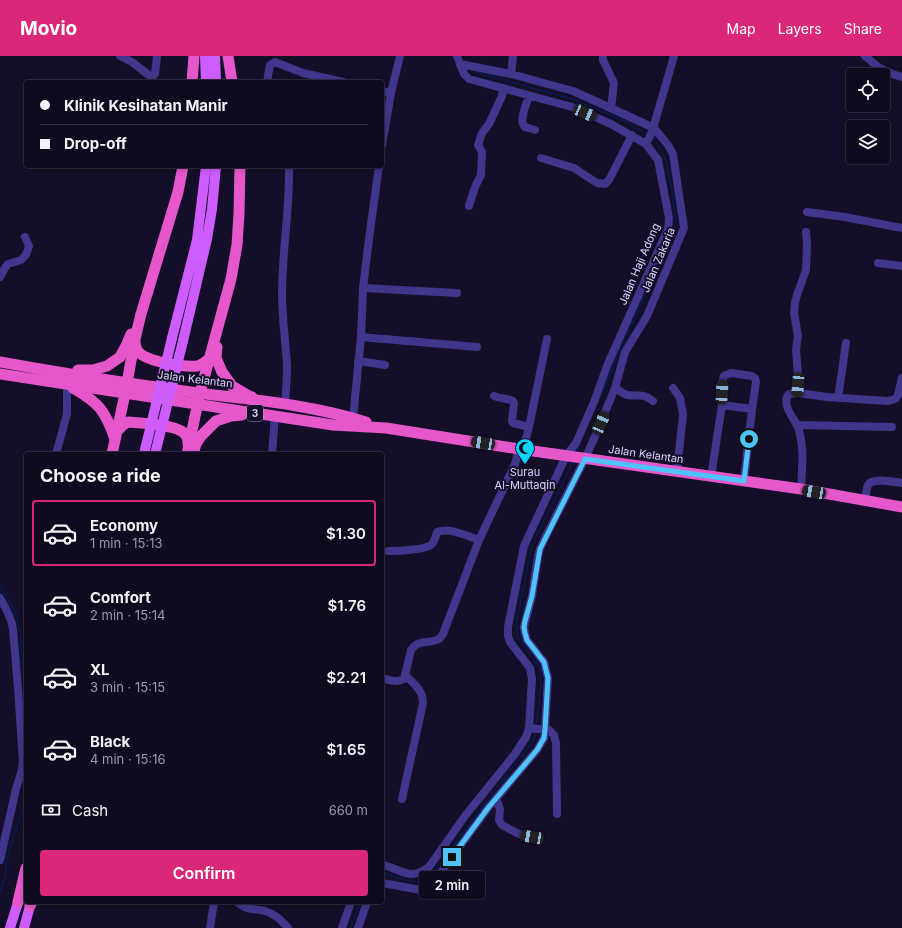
<!DOCTYPE html>
<html lang="en">
<head>
<meta charset="utf-8">
<style>
	body { margin:0; font-family:Inter,sans-serif; background:#1e182c; color:#f1f3f6; height:100vh; display:flex; flex-direction:column; font-size:15px; white-space:nowrap }
	* { box-sizing:border-box; margin:0 }
	p { font-size:13px; color:#9c9aa4 }
	.icon { flex:none; width:22px; height:22px; fill:none; stroke:currentColor; stroke-width:2; stroke-linecap:round; stroke-linejoin:round }
	.map { position:relative; flex:1; overflow:hidden }
	.side { position:absolute; left:24px; top:396px; width:360px; height:452px; display:flex; flex-direction:column; background:#100a1f; border-radius:4px; box-shadow:0 2px 6px #0003,0 0 0 1px #302b3d }
	.side>* { flex:none }
	.hud { position:absolute; left:24px; top:24px; width:360px; height:88px; border-radius:4px; box-shadow:0 2px 6px #0003,0 0 0 1px #302b3d; display:grid; align-content:center; height:88px; padding:0 16px; background:#100a1f }
	.tools { position:absolute; left:846px; top:12px; display:grid; gap:8px }
	.tools a { display:grid; place-items:center; width:44px; height:44px; border-radius:4px; background:#100a1f; box-shadow:0 2px 6px #0003,0 0 0 1px #302b3d; font-size:20px }
	.end { position:absolute; width:18px; height:18px; margin:-9px; border:5px solid #4fc3f7; background:#111; box-shadow:0 0 0 2px #111 }
	.from { border-radius:50% }
	.bubble { position:absolute; height:28px; border-radius:4px; background:#100a1f; box-shadow:0 2px 6px #0003,0 0 0 1px #302b3d; font-size:13px; font-weight:600; line-height:28px; text-align:center }
	.car { position:absolute; width:12px; height:24px; margin:-12px -6px; border-radius:5px; box-shadow:0 0 3px 1px #0007; background:linear-gradient(#222 24%,#8ab4d8 0 40%,#222 0 76%,#8ab4d8 0 86%,#222 0) }
	.hud b { display:flex; align-items:center; gap:14px; height:38px; font-size:15px }
	.hud b+b { border-top:1px solid #302b3d }
	.hud i { width:10px; height:10px; background:#f1f3f6 }
	ul { padding:0; list-style:none }
	li { display:flex; align-items:center; gap:12px; height:66px; margin:0 8px 6px; padding:0 8px; border:2px solid transparent; border-radius:4px }
	li div { flex:1 }
	li b { display:block; font-size:15px }
	li em { font-style:normal; font-weight:600 }
	li.selected { border-color:#db2777 }
	li>.icon { width:36px; height:36px; stroke-width:1.5 }
	h2 { padding:0 16px; font-size:18px; line-height:48px }
	.pay { display:flex; align-items:center; gap:10px; height:44px; padding:0 16px; font-size:15px }
	.pay p { margin-inline-start:auto }
	.action { display:flex; gap:8px; margin-top:auto; padding:8px 16px }
	.action a { flex:1; height:46px; border-radius:4px; background:#db2777; color:#fff; font-size:16px; font-weight:600; line-height:46px; text-align:center }
	header { display:flex; align-items:center; gap:24px; box-sizing:border-box; height:56px; padding:0 20px; background:#db2777; color:#fff }
	header strong { font-size:19px }
	nav { display:flex; gap:22px; margin-inline-start:auto; font-size:14px }
	.map>svg:first-child { display:block }
	.lines { fill:none; stroke-linecap:round; stroke-linejoin:round }
	.stream { stroke:#071a49; stroke-width:2 }
	.minor { stroke:#40368b; stroke-width:8 }
	.primary { stroke:#ce5dff; stroke-width:10 }
	.trunk { stroke:#e657cc; stroke-width:11 }
	.primary-bridge { stroke:#ce5dff; stroke-width:10 }
	.route { stroke:#4fc3f7; stroke-width:5 }
	.labels { text-anchor:middle; stroke-width:4; stroke-linejoin:round; paint-order:stroke }
	.shield { fill:#150e29; stroke:#a29abf; stroke-width:1 }
	.shield-label { font-size:10px; font-weight:bold; fill:#ded6ff }
	.street-label { font-size:11px; fill:#ded6ff; stroke:#150e29 }
	.poi-label { font-size:11px; fill:#ded6ff; stroke:#150e29 }
</style>
</head>
<body>
<header>
<strong>Movio</strong>
<nav><a>Map</a><a>Layers</a><a>Share</a></nav>
</header>
<div class="map">
<svg width="902" height="872" viewBox="0 0 902 872">
	<rect width="100%" height="100%" fill="#150e29"/>
	<g class="lines">
		<path class="stream" d="M478,17L569,42L625,65L648,79
			M600,342L623,287L669,187L676,166L673,139L665,102L654,83L651,81
			M576,397L580,388
			M0,530L16,558L20,576L26,661
			M536,670L541,630L540,612L518,582L516,568L532,489L564,425L573,405
			M382,817L409,825L421,826L429,823L494,735L528,692L535,680L536,674
			M0,837L6,817V805L26,743
			M351,872L360,846"/>
		<path class="minor" d="M120,0L132,6L150,20H153L155,18L157,0
			M603,0V4L614,27L611,52
			M865,0L878,11L895,19L902,21
			M511,18L513,0
			M267,26L270,9L275,6L303,17L343,26
			M382,35L391,37
			M529,40C527,47 518,65 525,71C528,72 532,73 535,74
			M646,88L652,76L674,0
			M382,89L391,37L400,0
			M541,102L574,112L597,127L605,128L609,124L632,79
			M469,150L475,131L481,119L482,96L478,89L482,77L489,68L502,40L503,32
			M807,156L845,161L902,172
			M806,176L807,189L806,214L797,239L795,247L794,257L798,280L796,294L799,329L798,337L827,341L888,345L895,343L898,339L902,322
			M878,207L902,210
			M0,221L5,212L8,208L21,204L26,199L29,190L25,181
			M363,232L457,237
			M361,281L477,291
			M358,305L385,309
			M615,332C619,334 623,338 627,339C640,341 640,336 653,345
			M673,332L680,342L683,358L677,415
			M494,340C500,343 507,342 513,345L514,347L512,365L513,367L529,371
			M838,342L846,287
			M285,348C286,336 287,323 287,311C286,287 282,263 282,238C282,195 290,153 289,110
			M722,349L723,323L724,320L731,317L752,320L755,322L756,326L752,353
			M353,362L361,281L363,232L370,175L379,110
			M797,369C792,360 781,347 789,338L798,337
			M523,394L529,371L547,283
			M56,398L67,358V329
			M272,398L275,359
			M711,421L722,349L752,353L744,425
			M801,433C802,412 805,389 797,369L892,371
			M865,445C866,440 866,434 868,429C873,421 894,426 902,427
			M388,495C397,495 427,494 432,488C435,485 436,479 437,476C449,471 467,480 479,484
			M0,542C6,552 11,561 13,573L18,632L23,705L22,714L16,733L0,804
			M382,622C389,624 397,627 404,623L411,594C418,583 429,588 439,583C440,582 442,579 443,578L479,484L515,408L519,393
			M529,672L549,674L554,679L556,687L557,758
			M496,742L500,753L499,764L502,769L519,778L532,781
			M402,743L423,647C423,634 414,628 405,619
			M382,809C403,813 408,826 429,811L465,760L515,698L526,681L529,672L532,623L530,612L510,586L508,580V571L524,490L566,400L576,387L594,346L607,310L668,173L669,162L658,104L646,88L611,68L572,51L469,23L464,18L457,0
			M382,827L421,834L427,832L434,826L488,752L537,694L544,682L545,673L548,622L544,606L527,584L525,577L524,571L532,540L538,500L540,493L544,484L585,403L596,378L615,332L625,296L647,260L684,172L673,98L668,89L654,72L593,44L573,35L511,18L460,8
			M237,846C247,855 253,852 265,855C275,858 281,864 288,872
			M210,872L214,846
			M342,872L351,846
			M358,872L367,846"/>
		<path class="primary" d="M205,0L206,26
			M215,0L216,26
			M172,282L197,184L206,110
			M183,285L207,183L212,153L216,110
			M10,872L20,840
			M24,872L31,846"/>
		<path class="trunk" d="M228,0L232,26
			M192,26L194,0
			M135,285C135,287 136,292 137,294C144,306 184,311 197,310C202,309 206,305 210,302
			M217,291L216,302L222,316L232,330L249,340L252,341
			M0,306C66,318 132,328 198,337C255,344 311,349 366,366
			M78,314H93L107,310L120,301L126,290L131,278
			M0,318L333,369L386,372L519,393L801,433L902,451
			M73,332C99,347 105,354 115,383
			M117,375L123,369L128,366C141,367 176,369 184,377C188,380 188,384 188,388
			M112,398L125,338L135,283L141,258L178,136L183,110
			M187,398L200,337L231,223L237,189L239,158L240,110
			M193,398L196,388L201,380L216,365L231,360L242,359
			M18,846L26,812
			M30,850L32,846"/>
		<path class="primary-bridge" d="M144,398L172,282
			M155,398L183,285"/>
	</g>
	<g class="lines">
		<path class="route" d="M452,801L488,752L537,694L544,682L545,673L548,622L544,606L527,584L525,577L524,571L525,565L532,540L540,493L585,403L744,425L749,383"/>
	</g>
	<defs>
		<g id="mosque-pin" transform="scale(1)"><path d="M0 17L-7.5 6A9.5 9.5 0 1 1 7.5 6Z" fill="#02d3ff" stroke="#150e29"/><path d="M3.5-4.9A6 6 0 1 0 3.5 4.9A5 5 0 1 1 3.5-4.9Z" fill="#111"/></g>
	</defs>
	<g fill-rule="evenodd">
		<use href="#mosque-pin" x="525" y="392"/>
	</g>
	<g class="labels">
		<rect class="shield" x="247" y="349" width="16" height="16" rx="3"/>
		<g class="shield-label">
			<text x="255" y="361">3</text>
		</g>
		<g class="street-label">
			<text transform="translate(658 204) rotate(-67)" y="4">Jalan Zakaria</text>
			<text transform="translate(639 208) rotate(-67)" y="4">Jalan Haji Adong</text>
			<text transform="translate(195 323) rotate(7)" y="4">Jalan Kelantan</text>
			<text transform="translate(646 398) rotate(8)" y="4">Jalan Kelantan</text>
		</g>
		<g class="poi-label">
			<text x="525" y="420">Surau<tspan x="525" dy="13">Al-Muttaqin</tspan></text>
		</g>
	</g>
</svg>
<div class="tools">
<a><svg class="icon" aria-label="locate" viewBox="0 0 24 24"><circle cx="12" cy="12" r="6"/><path d="M12 2v4M12 18v4M2 12h4M18 12h4"/></svg></a>
<a><svg class="icon" aria-label="layers" viewBox="0 0 24 24"><path d="M12 4l9 5-9 5-9-5zM3 14l9 5 9-5"/></svg></a>
</div>
<i class="end from" style="left:749px;top:383px"></i>
<i class="end" style="left:452px;top:801px"></i>
<div class="bubble" style="left:419px;top:815px;width:66px">2 min</div>
<i class="car" style="left:585px;top:57px;rotate:113deg"></i>
<i class="car" style="left:798px;top:329px;rotate:184deg"></i>
<i class="car" style="left:722px;top:336px;rotate:3deg"></i>
<i class="car" style="left:601px;top:367px;rotate:23deg"></i>
<i class="car" style="left:483px;top:387px;rotate:279deg"></i>
<i class="car" style="left:814px;top:436px;rotate:280deg"></i>
<i class="car" style="left:532px;top:781px;rotate:280deg"></i>
<div class="hud">
<b><i class="from"></i>Klinik Kesihatan Manir</b>
<b><i></i>Drop-off</b>
</div>
<section class="side">
<h2>Choose a ride</h2>
<ul>
<li class="selected"><svg class="icon" aria-label="car" viewBox="0 0 24 24"><path d="M5 17H2v-5l4-1 3-4h7l3 4 3 1v5h-3M9 17h6M6 11h13"/><circle cx="7" cy="17" r="2"/><circle cx="17" cy="17" r="2"/></svg><div><b>Economy</b><p>1 min · 15:13</p></div><em>$1.30</em></li>
<li><svg class="icon" aria-label="car" viewBox="0 0 24 24"><path d="M5 17H2v-5l4-1 3-4h7l3 4 3 1v5h-3M9 17h6M6 11h13"/><circle cx="7" cy="17" r="2"/><circle cx="17" cy="17" r="2"/></svg><div><b>Comfort</b><p>2 min · 15:14</p></div><em>$1.76</em></li>
<li><svg class="icon" aria-label="car" viewBox="0 0 24 24"><path d="M5 17H2v-5l4-1 3-4h7l3 4 3 1v5h-3M9 17h6M6 11h13"/><circle cx="7" cy="17" r="2"/><circle cx="17" cy="17" r="2"/></svg><div><b>XL</b><p>3 min · 15:15</p></div><em>$2.21</em></li>
<li><svg class="icon" aria-label="car" viewBox="0 0 24 24"><path d="M5 17H2v-5l4-1 3-4h7l3 4 3 1v5h-3M9 17h6M6 11h13"/><circle cx="7" cy="17" r="2"/><circle cx="17" cy="17" r="2"/></svg><div><b>Black</b><p>4 min · 15:16</p></div><em>$1.65</em></li>
</ul>
<div class="pay"><svg class="icon" aria-label="cash" viewBox="0 0 24 24"><path d="M3 7h18v10H3z"/><circle cx="12" cy="12" r="2"/></svg>Cash<p>660 m</p></div>
<div class="action"><a>Confirm</a></div>
</section>
</div>
</body>
</html>
